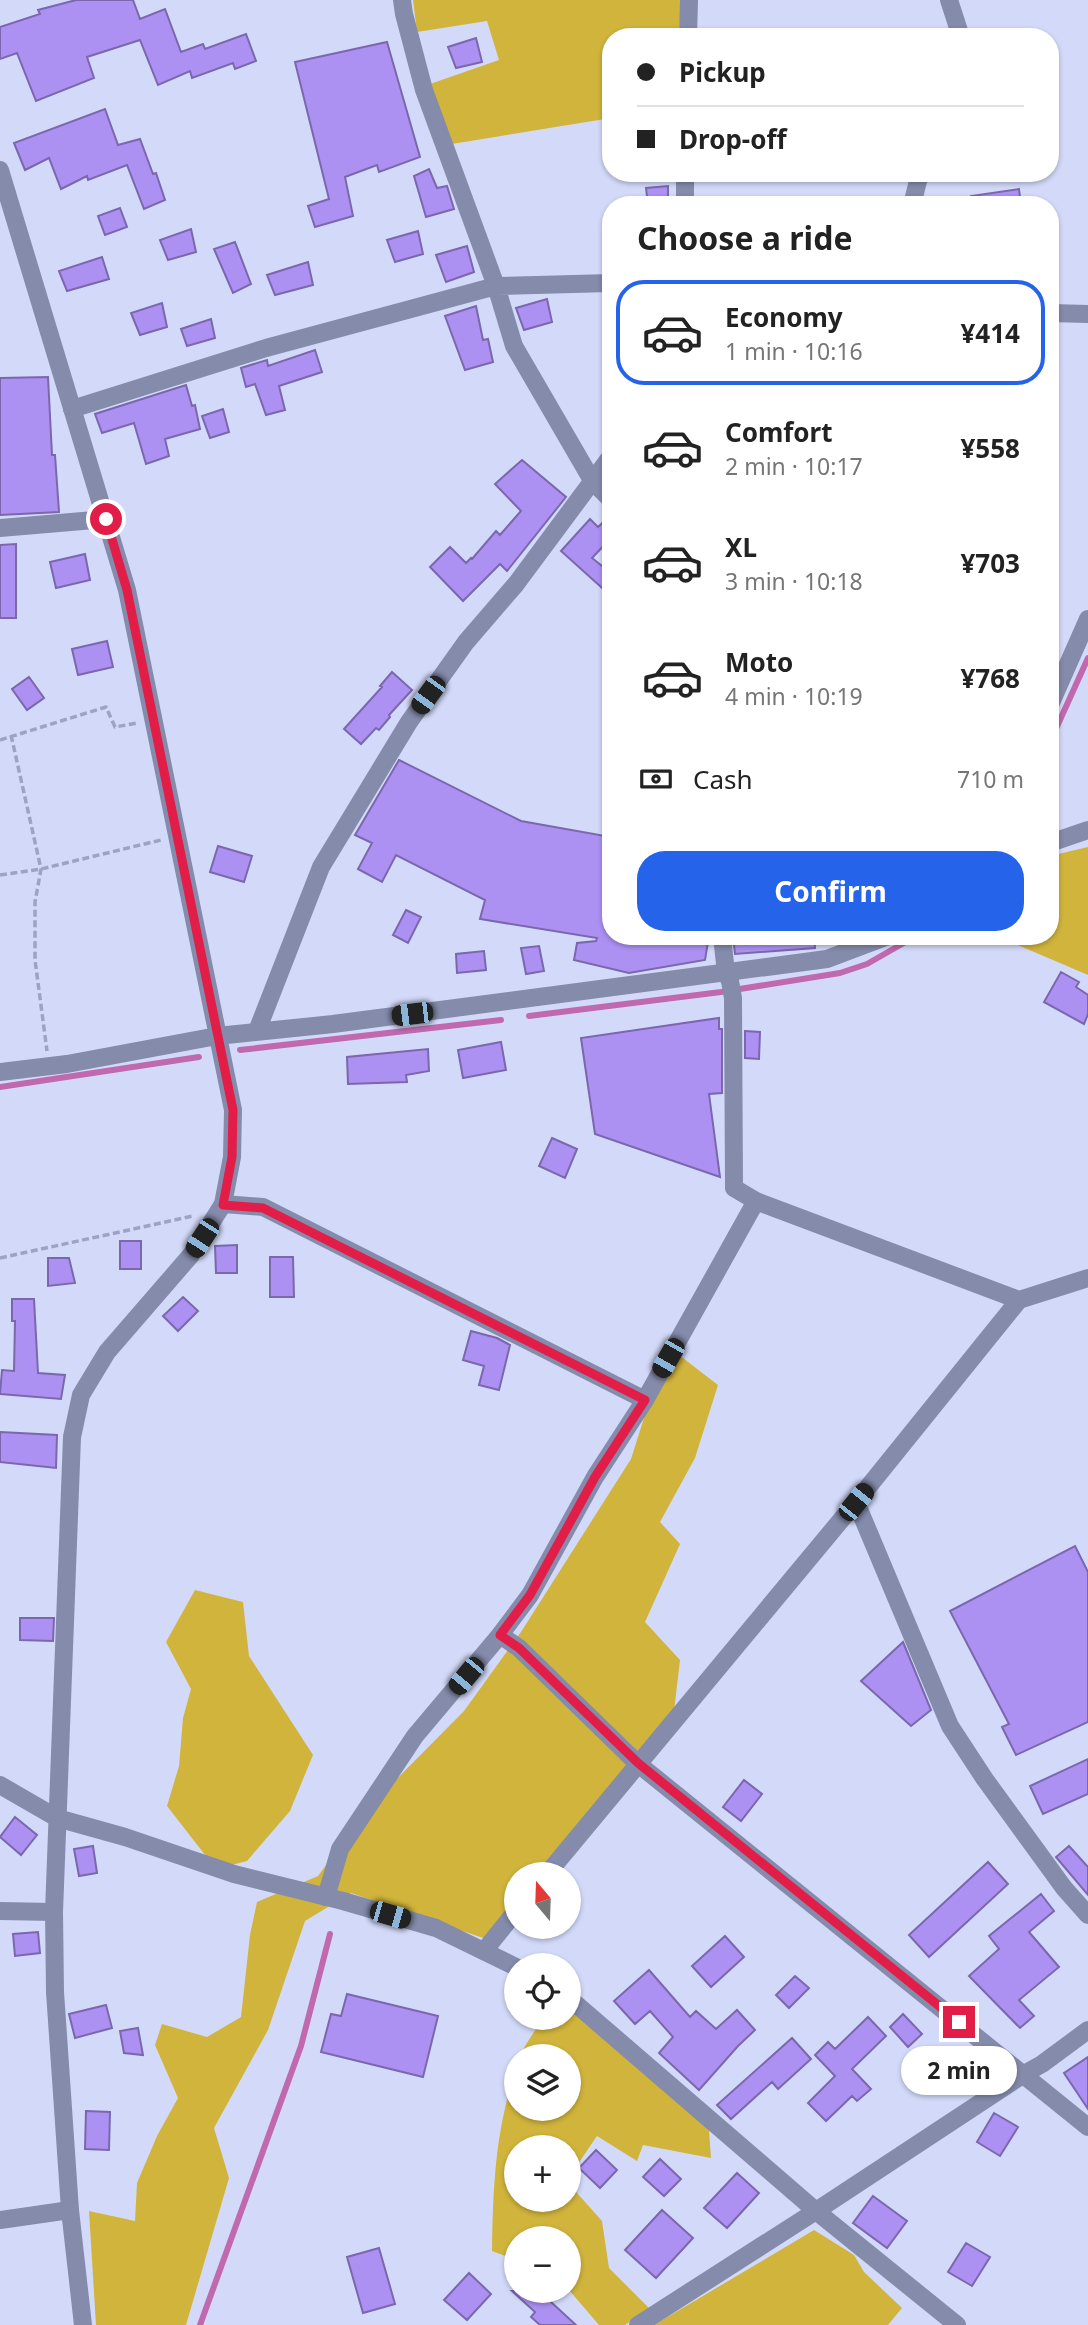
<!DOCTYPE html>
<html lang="en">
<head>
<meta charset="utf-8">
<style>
	body { margin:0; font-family:"Noto Sans",sans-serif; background:#f6f6f6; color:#222; height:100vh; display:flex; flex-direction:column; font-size:26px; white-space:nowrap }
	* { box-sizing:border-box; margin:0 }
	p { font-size:23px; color:#767676 }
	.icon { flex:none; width:38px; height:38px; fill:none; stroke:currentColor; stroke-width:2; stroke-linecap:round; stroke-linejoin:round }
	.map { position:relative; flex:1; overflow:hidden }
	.sheet { position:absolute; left:602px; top:196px; width:457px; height:749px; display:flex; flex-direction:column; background:#fff; border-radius:28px; box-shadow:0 2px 5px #0004 }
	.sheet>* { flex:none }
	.hud { position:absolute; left:602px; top:28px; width:457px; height:154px; border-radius:28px; box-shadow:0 2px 5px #0004; display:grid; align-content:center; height:154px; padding:0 35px; background:#fff }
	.needle { width:46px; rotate:341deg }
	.buttons { position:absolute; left:504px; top:1862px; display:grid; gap:14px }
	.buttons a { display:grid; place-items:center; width:77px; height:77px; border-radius:50%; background:#fff; box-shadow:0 2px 5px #0004; font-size:35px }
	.end { position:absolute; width:32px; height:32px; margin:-16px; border:9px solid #e11d48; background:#fff; box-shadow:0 0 0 4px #fff }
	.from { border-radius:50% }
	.bubble { position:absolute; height:49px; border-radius:24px; background:#fff; box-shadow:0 2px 5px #0004; font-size:23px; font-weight:700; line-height:49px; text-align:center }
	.car { position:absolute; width:21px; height:42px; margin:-21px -10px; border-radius:9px; box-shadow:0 0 5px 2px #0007; background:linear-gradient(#222 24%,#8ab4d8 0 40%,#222 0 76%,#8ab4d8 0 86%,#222 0) }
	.hud b { display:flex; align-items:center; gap:24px; height:66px; font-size:26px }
	.hud b+b { border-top:2px solid #e0e0e0 }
	.hud i { width:18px; height:18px; background:#222 }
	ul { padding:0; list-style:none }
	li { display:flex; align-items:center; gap:21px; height:105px; margin:0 14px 10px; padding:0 21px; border:4px solid transparent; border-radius:28px }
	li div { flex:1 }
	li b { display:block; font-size:26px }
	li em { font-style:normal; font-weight:700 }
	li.on { border-color:#2563eb }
	li>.icon { width:63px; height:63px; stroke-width:1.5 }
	h2 { padding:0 35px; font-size:32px; line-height:84px }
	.pay { display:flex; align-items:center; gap:18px; height:77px; padding:0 35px; font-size:26px }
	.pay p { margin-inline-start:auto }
	.cta { display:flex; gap:14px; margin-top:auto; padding:14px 35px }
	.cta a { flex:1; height:80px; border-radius:28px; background:#2563eb; color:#fff; font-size:28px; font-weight:700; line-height:80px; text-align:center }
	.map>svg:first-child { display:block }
	.green { fill:#d1b43c }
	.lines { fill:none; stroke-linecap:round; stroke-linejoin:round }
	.stream { stroke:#c069af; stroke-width:6 }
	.building { fill:#ac91f3; stroke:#7a67ae; stroke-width:2 }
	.path { stroke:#9da3c2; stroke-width:3.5; stroke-dasharray:7 3.5; stroke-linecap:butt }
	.minor { stroke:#848bab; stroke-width:18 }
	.tertiary { stroke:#848bab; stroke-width:18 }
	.route { stroke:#e11d48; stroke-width:9 }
</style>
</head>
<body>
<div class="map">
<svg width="1088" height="2325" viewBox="0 0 1088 2325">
	<rect width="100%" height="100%" fill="#d3daf9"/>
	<path class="green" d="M413,0H681L679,37H611V118L452,144L430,84L499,60L487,21L417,32Z
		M1088,847V975L997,936H1050V856Z
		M679,1355L718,1385L695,1458L660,1522L680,1544L645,1622L680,1660L673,1720L547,1874H516V1911L492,1941L351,1893L305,1921L268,2030L214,2128L229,2178L186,2325H96L89,2211L135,2221L137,2183L157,2136L178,2098L155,2045L162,2024L207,2037L241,2017L250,1935L257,1902L318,1876L368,1808L464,1711L521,1632L631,1459L656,1380Z
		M195,1590L243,1602L249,1656L313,1755L290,1811L247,1861L216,1869L167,1806L179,1766L183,1718L191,1689L166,1642Z
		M569,2006L709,2130L711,2158L643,2145L637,2161L597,2136L569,2177V2147H516V2200H569V2184L602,2221L609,2268L649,2308L625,2325H599L569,2290V2238H516V2260L492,2251C493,2190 495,2129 516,2071V2109H569V2056H522L525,2046L543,2018H569Z
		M814,2230L854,2255L864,2272L902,2308L888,2325H654Z"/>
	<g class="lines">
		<path class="stream" d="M1050,742L1088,658
			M529,1016L721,992L840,973L867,964L916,936
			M240,1050L501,1020
			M0,1087L199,1057
			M200,2325L301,2046L330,1934"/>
	</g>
	<path class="building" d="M76,0H133L140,19L165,9L181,52L203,44L205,49L246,34L256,61L235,69L233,63L192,78L190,71L158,85L140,40L87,57L94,78L36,101L17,53L0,59V27L40,14L38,10Z
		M476,38L482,62L456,68L448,47Z
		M387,42L420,157L379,172L377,165L345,177L353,216L315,227L308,206L329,199L295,62Z
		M105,109L118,145L140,139L153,174L156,173L165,200L144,209L127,165L88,180L87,176L61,189L49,158L25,170L14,143Z
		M429,169L437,188L447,186L454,209L426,217L414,176Z
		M668,186V205H648L646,188Z
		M1019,189L1021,205H972L971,196Z
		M120,208L127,227L105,235L98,216Z
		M191,229L196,252L168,260L160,240Z
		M418,231L423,254L395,262L387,240Z
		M235,242L251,284L233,293L214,249Z
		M467,246L474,272L446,282L436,255Z
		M102,257L109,279L67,291L59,271Z
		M308,262L313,285L275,295L267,275Z
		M547,299L552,322L524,330L516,308Z
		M162,303L167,327L140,335L131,313Z
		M476,306L483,340L488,339L493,362L465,370L445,316Z
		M211,319L215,338L187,346L181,329Z
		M315,350L322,372L279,386L285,410L266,415L255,384L246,387L241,368L267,360L268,366Z
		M48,377L52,455H55L59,512L0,515V378Z
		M186,385L192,406L195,405L200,429L165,439L169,456L146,464L134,423L102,433L95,414Z
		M223,409L229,432L210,438L202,416Z
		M522,460L566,497L507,571L500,564L463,601L430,567L450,547L466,563L471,558L472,559L496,531L500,535L521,511L495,484Z
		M611,515V538L592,558L611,573V596L561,551L590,519L598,527Z
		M16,544V618H0V545Z
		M85,554L90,580L56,588L50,562Z
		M107,641L113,667L78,675L72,649Z
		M392,672L412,690L389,715L390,717L379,730L376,728L361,744L344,729L382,687L380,686Z
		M29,677L44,698L27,710L12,689Z
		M399,760L521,821L611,837V936H709L705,960L629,973L574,960L577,943L596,941L597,938L480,919L485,900L396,855L382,882L358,869L372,843L355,835Z
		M218,846L252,856L244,882L210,872Z
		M406,910L421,917L408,943L393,935Z
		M733,936H814L815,948L735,954Z
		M539,946L544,971L526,974L521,948Z
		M484,951L486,970L457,973L456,954Z
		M1061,972L1079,982L1076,987L1088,995V1014L1084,1024L1044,1002Z
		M719,1018V1029H722V1093L709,1094L720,1177L595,1134L581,1038Z
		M745,1031L760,1032L759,1059L745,1058Z
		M501,1042L506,1070L463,1078L458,1050Z
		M428,1049L429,1071L406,1075L407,1082L348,1084L347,1057Z
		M552,1138L577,1149L565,1178L539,1166Z
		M120,1241H141V1269H120Z
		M237,1245V1273H216L215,1246Z
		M270,1257H293L294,1297H270Z
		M48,1258H69L75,1283L48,1286Z
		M183,1297L198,1311L178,1331L163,1316Z
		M12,1299H34L38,1373L65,1375L61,1399L0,1394L2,1370L14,1371L15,1321H12Z
		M471,1331L497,1338L510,1345L499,1390L479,1385L484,1366L463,1360Z
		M0,1432L57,1435L56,1468L0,1462Z
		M1075,1546L1088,1572V1722L1016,1755L1002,1727L1009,1724L950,1611Z
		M20,1618H54L53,1641L20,1640Z
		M903,1642L931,1710L911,1726L861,1681Z
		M1088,1759V1794L1043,1814L1030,1786Z
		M744,1780L762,1794L741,1821L723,1807Z
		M15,1817L37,1835L21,1855L0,1837Z
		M93,1846L97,1873L79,1876L74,1849Z
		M1069,1846L1088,1867V1895L1056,1857Z
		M988,1862L1008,1884L929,1957L909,1935Z
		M1041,1894L1054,1911L1029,1932L1059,1967L1019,2000L1034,2016L1020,2028L969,1976L999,1949L989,1936Z
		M38,1932L40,1953L15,1956L13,1934Z
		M725,1936L744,1957L711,1987L692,1966Z
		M649,1970L690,2017L696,2011L716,2029L737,2010L755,2030L738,2046L699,2090L659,2053L673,2037L650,2011L635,2024L614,2001Z
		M795,1976L809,1988L789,2008L776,1995Z
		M347,1994L438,2016L423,2077L321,2052L331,2014L341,2016Z
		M106,2005L112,2028L75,2038L69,2014Z
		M903,2014L922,2034L908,2047L890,2027Z
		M868,2017L886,2036L852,2069L871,2089L857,2101L852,2096L826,2121L808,2103L835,2076L815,2055L828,2042L835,2049Z
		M138,2028L143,2055L124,2053L120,2031Z
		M792,2038L811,2059L778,2089L772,2082L731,2119L717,2105Z
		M1088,2057V2109L1064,2073Z
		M86,2111L110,2112L109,2150L85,2149Z
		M994,2113L1018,2127L1000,2156L977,2142Z
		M596,2150L617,2170L600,2188L579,2168Z
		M660,2159L681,2179L664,2196L643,2177Z
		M737,2173L759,2193L727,2228L704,2208Z
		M873,2196L907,2221L887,2248L853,2223Z
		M662,2210L693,2238L656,2278L625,2250Z
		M966,2243L990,2257L972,2286L948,2272Z
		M379,2248L395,2304L363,2313L347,2257Z
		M469,2273L491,2294L467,2320L444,2300Z
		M512,2291H539L576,2325H540L531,2317L535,2312Z"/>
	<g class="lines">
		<path class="path" d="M11,735L41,869L35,902V960L47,1051
			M0,740L106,707L115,727L137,723
			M0,875L41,869L161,840
			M0,1258L193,1216"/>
		<path class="minor" d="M402,0L404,14L424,90L496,286L514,346L593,482L611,500
			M949,0L961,37
			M688,37L689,0
			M685,205V173
			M912,205L920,173
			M1050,313L1088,314
			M72,409L266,348L496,286L611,283
			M0,528L106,519
			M1050,705L1088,619
			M722,936L726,973L730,981L733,998L734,1188L756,1201L1019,1300
			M257,1031L321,867L409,722L466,642L516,584L611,456
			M223,1204L263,1207L645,1400
			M856,1502L950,1726L984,1778L1064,1888L1088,1915
			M500,1635L519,1648L637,1763L1088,2127
			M547,1874L856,1502L1019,1300L1088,1278
			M326,1897L340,1849L415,1736L500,1635L530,1595L595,1477L645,1400L756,1201
			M0,1911L54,1912
			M484,1951L516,1911
			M0,2220L70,2210
			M638,2325L816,2211"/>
		<path class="tertiary" d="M0,170L127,590L233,1110L232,1157L223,1204L191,1255L107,1352L81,1395L72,1437L54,1912L55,1992L70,2210L83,2325
			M1050,843L1088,830
			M0,1072L67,1064L217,1036L333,1024L827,959L888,936
			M0,1785L57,1818L125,1837L234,1874L343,1901L436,1928L516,1967
			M569,1998L816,2211L957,2325
			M816,2211L1024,2074L1042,2064L1088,2030"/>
	</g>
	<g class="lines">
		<path class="route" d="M106,519L127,590L233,1110L232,1157L223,1205L263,1208L645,1400L595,1477L530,1595L500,1635L519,1648L638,1763L959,2022"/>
	</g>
</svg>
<div class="buttons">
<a><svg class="needle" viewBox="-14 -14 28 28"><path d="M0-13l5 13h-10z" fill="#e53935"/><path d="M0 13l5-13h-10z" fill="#767676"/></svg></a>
<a><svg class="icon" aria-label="locate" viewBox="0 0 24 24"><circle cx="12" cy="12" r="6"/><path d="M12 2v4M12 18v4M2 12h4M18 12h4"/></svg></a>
<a><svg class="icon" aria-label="layers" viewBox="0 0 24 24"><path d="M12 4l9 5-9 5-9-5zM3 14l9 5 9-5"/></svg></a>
<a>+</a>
<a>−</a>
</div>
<i class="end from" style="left:106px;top:519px"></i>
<i class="end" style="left:959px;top:2022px"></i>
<div class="bubble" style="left:901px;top:2046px;width:116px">2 min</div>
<i class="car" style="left:428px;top:695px;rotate:216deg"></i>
<i class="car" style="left:412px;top:1014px;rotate:263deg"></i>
<i class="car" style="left:202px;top:1238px;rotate:213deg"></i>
<i class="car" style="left:668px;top:1358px;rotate:210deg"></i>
<i class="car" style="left:856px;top:1502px;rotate:39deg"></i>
<i class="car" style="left:466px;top:1676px;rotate:220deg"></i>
<i class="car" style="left:390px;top:1915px;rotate:106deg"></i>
<div class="hud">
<b><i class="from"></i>Pickup</b>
<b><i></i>Drop-off</b>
</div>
<section class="sheet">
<h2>Choose a ride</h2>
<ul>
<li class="on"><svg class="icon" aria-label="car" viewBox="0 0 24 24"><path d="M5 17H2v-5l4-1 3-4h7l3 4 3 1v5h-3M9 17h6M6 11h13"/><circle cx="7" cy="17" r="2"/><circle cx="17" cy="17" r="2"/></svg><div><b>Economy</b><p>1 min · 10:16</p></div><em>¥414</em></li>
<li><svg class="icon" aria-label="car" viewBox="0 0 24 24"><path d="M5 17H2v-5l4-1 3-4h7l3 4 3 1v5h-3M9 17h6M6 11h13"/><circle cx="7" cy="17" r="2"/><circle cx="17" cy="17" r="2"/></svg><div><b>Comfort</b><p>2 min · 10:17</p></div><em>¥558</em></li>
<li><svg class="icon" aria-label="car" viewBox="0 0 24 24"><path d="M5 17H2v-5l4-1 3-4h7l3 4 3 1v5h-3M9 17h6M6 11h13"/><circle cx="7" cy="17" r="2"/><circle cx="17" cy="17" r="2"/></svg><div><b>XL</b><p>3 min · 10:18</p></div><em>¥703</em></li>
<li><svg class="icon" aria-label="car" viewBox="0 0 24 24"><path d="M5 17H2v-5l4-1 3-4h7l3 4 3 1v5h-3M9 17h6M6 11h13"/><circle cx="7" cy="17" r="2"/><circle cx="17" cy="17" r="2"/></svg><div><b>Moto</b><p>4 min · 10:19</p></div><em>¥768</em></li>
</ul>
<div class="pay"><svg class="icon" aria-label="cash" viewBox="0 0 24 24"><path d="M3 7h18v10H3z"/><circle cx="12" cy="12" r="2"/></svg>Cash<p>710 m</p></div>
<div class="cta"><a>Confirm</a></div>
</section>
</div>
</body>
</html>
